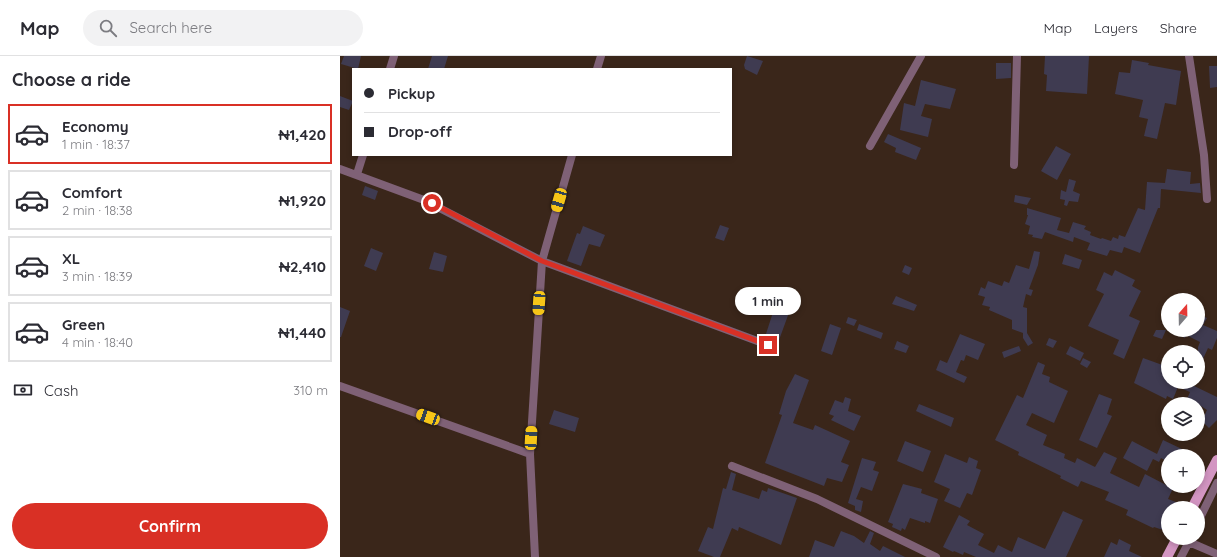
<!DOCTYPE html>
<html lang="en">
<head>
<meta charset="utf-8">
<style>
	body { margin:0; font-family:Quicksand,sans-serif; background:#f2f2f3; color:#2b2b33; height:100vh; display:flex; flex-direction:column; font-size:15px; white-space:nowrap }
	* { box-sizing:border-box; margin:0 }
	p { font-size:13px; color:#7c7c81 }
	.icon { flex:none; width:22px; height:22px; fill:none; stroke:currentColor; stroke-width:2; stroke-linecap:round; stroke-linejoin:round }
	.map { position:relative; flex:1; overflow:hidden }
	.panel { display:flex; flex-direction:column; background:#fff; width:340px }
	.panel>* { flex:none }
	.top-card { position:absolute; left:12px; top:12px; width:380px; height:88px; border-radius:0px; box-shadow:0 2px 6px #0003; display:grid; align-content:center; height:88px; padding:0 12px; background:#fff }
	.needle { width:26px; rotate:20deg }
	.controls { position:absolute; left:821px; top:237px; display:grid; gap:8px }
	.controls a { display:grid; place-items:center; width:44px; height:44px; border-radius:50%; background:#fff; box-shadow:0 2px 6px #0003; font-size:20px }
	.end { position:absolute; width:18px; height:18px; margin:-9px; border:5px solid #d93025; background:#fff; box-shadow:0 0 0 2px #fff }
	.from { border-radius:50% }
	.bubble { position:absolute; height:28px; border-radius:14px; background:#fff; box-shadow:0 2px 6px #0003; font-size:13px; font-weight:700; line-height:28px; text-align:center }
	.car { position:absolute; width:12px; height:24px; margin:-12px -6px; border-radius:5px; box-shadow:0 0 3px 1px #0007; background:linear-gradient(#f5c518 24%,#345 0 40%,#f5c518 0 76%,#345 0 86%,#f5c518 0) }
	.top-card b { display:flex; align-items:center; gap:14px; height:38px; font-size:15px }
	.top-card b+b { border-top:1px solid #e1e1e2 }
	.top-card i { width:10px; height:10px; background:#2b2b33 }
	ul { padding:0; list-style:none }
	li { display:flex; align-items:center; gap:12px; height:60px; margin:0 8px 6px; padding:0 4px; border:2px solid #e1e1e2; border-radius:0px }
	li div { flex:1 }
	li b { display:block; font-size:15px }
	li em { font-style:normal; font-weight:700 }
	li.on { border-color:#d93025 }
	li>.icon { width:36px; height:36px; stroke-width:1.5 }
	h2 { padding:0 12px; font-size:18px; line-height:48px }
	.pay { display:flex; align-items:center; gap:10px; height:44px; padding:0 12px; font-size:15px }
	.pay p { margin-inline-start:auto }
	.primary-button { display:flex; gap:8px; margin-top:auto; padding:8px 12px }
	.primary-button a { flex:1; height:46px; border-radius:24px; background:#d93025; color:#fff; font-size:16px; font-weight:700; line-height:46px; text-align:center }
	header { display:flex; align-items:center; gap:24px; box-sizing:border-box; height:56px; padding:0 20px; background:#fff; border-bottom:1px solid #e1e1e2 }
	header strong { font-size:19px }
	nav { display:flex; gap:22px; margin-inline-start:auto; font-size:14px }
	.search { width:280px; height:36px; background:#f2f2f3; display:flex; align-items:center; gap:10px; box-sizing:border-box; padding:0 14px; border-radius:22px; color:#7c7c81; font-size:15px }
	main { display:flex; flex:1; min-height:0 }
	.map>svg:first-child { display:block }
	.building { fill:#3f3b51 }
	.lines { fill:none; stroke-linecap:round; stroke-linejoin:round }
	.minor { stroke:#7f6176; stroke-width:8 }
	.major { stroke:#d395c2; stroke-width:10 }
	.route { stroke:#d93025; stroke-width:5 }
</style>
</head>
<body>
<header>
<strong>Map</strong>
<div class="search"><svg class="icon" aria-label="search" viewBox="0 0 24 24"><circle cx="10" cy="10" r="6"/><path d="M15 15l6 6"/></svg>Search here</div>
<nav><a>Map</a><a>Layers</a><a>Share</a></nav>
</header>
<main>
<section class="panel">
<h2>Choose a ride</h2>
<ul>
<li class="on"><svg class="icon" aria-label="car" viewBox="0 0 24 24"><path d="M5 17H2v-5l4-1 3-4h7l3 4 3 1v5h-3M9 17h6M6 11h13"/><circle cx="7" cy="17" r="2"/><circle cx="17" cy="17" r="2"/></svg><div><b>Economy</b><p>1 min · 18:37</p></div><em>₦1,420</em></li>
<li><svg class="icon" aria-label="car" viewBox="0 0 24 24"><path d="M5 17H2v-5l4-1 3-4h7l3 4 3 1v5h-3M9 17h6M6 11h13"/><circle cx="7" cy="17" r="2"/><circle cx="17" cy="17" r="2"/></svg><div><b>Comfort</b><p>2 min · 18:38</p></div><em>₦1,920</em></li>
<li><svg class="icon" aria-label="car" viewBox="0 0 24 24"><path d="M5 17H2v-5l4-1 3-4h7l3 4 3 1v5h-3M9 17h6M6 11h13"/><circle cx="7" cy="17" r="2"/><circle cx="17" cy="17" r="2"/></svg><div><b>XL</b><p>3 min · 18:39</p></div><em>₦2,410</em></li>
<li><svg class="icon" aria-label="car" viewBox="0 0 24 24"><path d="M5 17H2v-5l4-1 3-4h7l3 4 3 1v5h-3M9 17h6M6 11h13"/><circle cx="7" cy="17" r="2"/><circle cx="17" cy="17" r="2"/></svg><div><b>Green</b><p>4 min · 18:40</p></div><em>₦1,440</em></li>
</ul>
<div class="pay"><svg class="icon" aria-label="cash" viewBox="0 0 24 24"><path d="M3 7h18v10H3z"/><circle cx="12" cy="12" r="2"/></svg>Cash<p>310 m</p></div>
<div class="primary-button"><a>Confirm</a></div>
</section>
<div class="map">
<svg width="877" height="501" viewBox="0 0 877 501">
	<rect width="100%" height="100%" fill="#3a261a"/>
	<path class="building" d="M4,0H21L18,13L1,8Z
		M92,0H108L104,13H88Z
		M407,0L423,5L417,19L405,13L404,9Z
		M705,0H749L747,38L706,35L707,19L704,18Z
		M792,4L809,7L808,9L841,15L836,49L825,47L817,83L804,80L808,63L799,61L803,44L775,38L779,16L790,17Z
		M656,7H671V22L656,23Z
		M869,10H877V31L870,32Z
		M581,24L616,33L610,53L585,48L581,60L592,63L588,81L560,74L564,47L575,50Z
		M0,40L13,45L9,54L0,51Z
		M548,78L581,92L576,104L555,96L556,92L544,86Z
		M716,90L731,98L717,124L701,115Z
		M827,113L851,116L850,128L860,127L861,137L821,133L820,152H818L800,197L784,191L782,197L770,194L767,200L747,194L750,187L734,181L733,186L705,176L702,183L692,181L693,179L688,178L690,170L685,168L688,159H687V152L721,162L717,174L729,177L733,166L746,170L744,173L751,176L750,179L761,183L762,182L771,185L773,181L778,183L779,179L785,181L798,152L805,154L807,126L825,127Z
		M729,123L736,125L733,135L740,138L738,146L729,145L727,150L724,149L725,144L720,143L721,134L726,136Z
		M25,130L38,135L35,144L22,139Z
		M675,139L691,142L687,149L674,146Z
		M380,169L389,172L384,185L375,182Z
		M243,170L265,179L260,191L249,188L241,210L227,205L237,177L240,178Z
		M31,192L43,197L36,215L24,210Z
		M694,195L700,196L698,209L689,233L693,234L691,240L686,238L683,251L687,252V277L693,287L688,290L683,282V277L672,273V264L649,254L650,251L642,249L645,241L638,239L641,231L645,233L648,225L662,230L664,225L669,227L676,209L689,213Z
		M94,196L107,200L103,216L89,213Z
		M725,198L742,204L739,213L722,208Z
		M565,209L572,212L569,219L562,216Z
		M775,214L795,224L792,230L801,235L789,260L800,265L784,303L773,298L779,284L748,270L764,238L756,234L764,216L772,220Z
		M556,240L577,249L574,255L552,248Z
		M435,250L450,254L439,284L425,281Z
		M0,251L10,255L1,281H0Z
		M858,258L867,262L863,269L877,275V282L872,294L868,292L858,314V291L860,286L846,279L845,282L829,274H858Z
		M508,261L517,264L514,270L506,267Z
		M490,268L501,272L492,299L481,295Z
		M519,268L543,277L541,283L517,274Z
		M816,274H826L822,283L813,280Z
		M620,278L645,288L638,304L626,299L624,305L621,304L616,316L627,321L624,327L596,314L600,304L607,307Z
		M709,282L717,285L713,292L706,289Z
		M557,285L569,290L566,297L554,293Z
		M679,290L681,295L664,302L662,296Z
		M730,290L744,297L740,305L726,298Z
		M743,302L751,306L747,312L740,308Z
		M803,302L828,311V326H853L852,329L877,341V364L869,372L862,365L867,354L858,348H845L850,336L838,331L833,343L827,340L826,343L794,327Z
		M698,306L705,309L702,318L710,321L709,326L728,335L714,367L692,357L686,369L707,379L703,389L725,398L724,402L735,407L737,402L755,411L764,396L777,402L770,417L799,431L805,418L828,430H834L828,443L846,450V452H828V461L823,474L814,471L813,472L786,459L788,454L765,444L769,436L741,425L738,431L720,422L721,420L678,399L679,396L655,384L677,339L683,342Z
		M455,318L469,324L453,367L473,374L475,369L510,385L501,406L509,409L502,426L487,422L484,430L425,407L442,359L439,358L446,335Z
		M759,338L772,343L767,358L772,360L757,392L739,384Z
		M505,341L511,343L508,355L521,360L514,375L491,364L494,360L489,358L495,344L503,347Z
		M579,348L614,362L611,371L576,355Z
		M214,354L239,362L235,376L209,368Z
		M823,384L846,395L843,400H828V406L821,402L819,406L813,403L807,415L783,402L792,385L817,398Z
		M565,385L591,395L583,416L557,405Z
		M605,398L627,407L629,401L638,405L636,412L641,414L632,439L627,437L620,452L604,445L610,433L594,426Z
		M522,402L536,406L533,414L539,416L532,435L521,431L516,443L523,445L521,456L515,454V450L508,447Z
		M391,416L396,418L392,434L419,443L422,434L427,436L428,432L457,442L441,489L399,471L398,475L392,472L380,501H374L358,495L368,471L373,473L383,432L386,433Z
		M563,428L582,433L581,437L598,443L590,467L585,465V467L570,462L565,474L562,472L561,475L552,471L553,468L548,466Z
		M723,455L743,464L726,501H636L624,496L623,499L614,495L613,496L603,491L619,459L630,465L627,469L644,478L638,489L654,497L658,489L672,496L678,481L705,493Z
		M501,475L514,480L524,487L530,475L534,477L530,488L540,495L543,490L565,501H469L475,484L494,491Z
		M779,483L791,489L789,495L802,501H764L771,486L777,489Z"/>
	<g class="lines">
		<path class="minor" d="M849,0L864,99L867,143
			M50,13L54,0
			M257,13L261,0
			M530,90L581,0
			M674,109L677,0
			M0,113L84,144L202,205L428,289
			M17,118L23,99
			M0,330L190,398
			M392,410L477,443L596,501
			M858,466L877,427
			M849,486L877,498
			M195,501L190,398L202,205L232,99
			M841,501L851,482"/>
		<path class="major" d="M852,452L877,404
			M827,501L837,482"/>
	</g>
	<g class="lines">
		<path class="route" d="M92,147L202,205L428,289"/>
	</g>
</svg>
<div class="controls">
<a><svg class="needle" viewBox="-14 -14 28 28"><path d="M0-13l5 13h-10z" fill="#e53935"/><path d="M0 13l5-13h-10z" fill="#7c7c81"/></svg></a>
<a><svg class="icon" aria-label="locate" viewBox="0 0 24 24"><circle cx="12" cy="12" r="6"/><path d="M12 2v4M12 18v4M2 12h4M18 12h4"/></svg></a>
<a><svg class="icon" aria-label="layers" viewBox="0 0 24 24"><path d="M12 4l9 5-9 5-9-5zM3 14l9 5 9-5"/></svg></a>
<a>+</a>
<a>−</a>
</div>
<i class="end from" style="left:92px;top:147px"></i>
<i class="end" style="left:428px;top:289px"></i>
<div class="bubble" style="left:395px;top:231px;width:66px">1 min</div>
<i class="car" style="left:219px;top:144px;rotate:196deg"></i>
<i class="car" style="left:199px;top:247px;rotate:184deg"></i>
<i class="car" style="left:88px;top:361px;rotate:290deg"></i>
<i class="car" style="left:191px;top:382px;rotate:3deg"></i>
<div class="top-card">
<b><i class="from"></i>Pickup</b>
<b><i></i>Drop-off</b>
</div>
</div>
</main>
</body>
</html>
